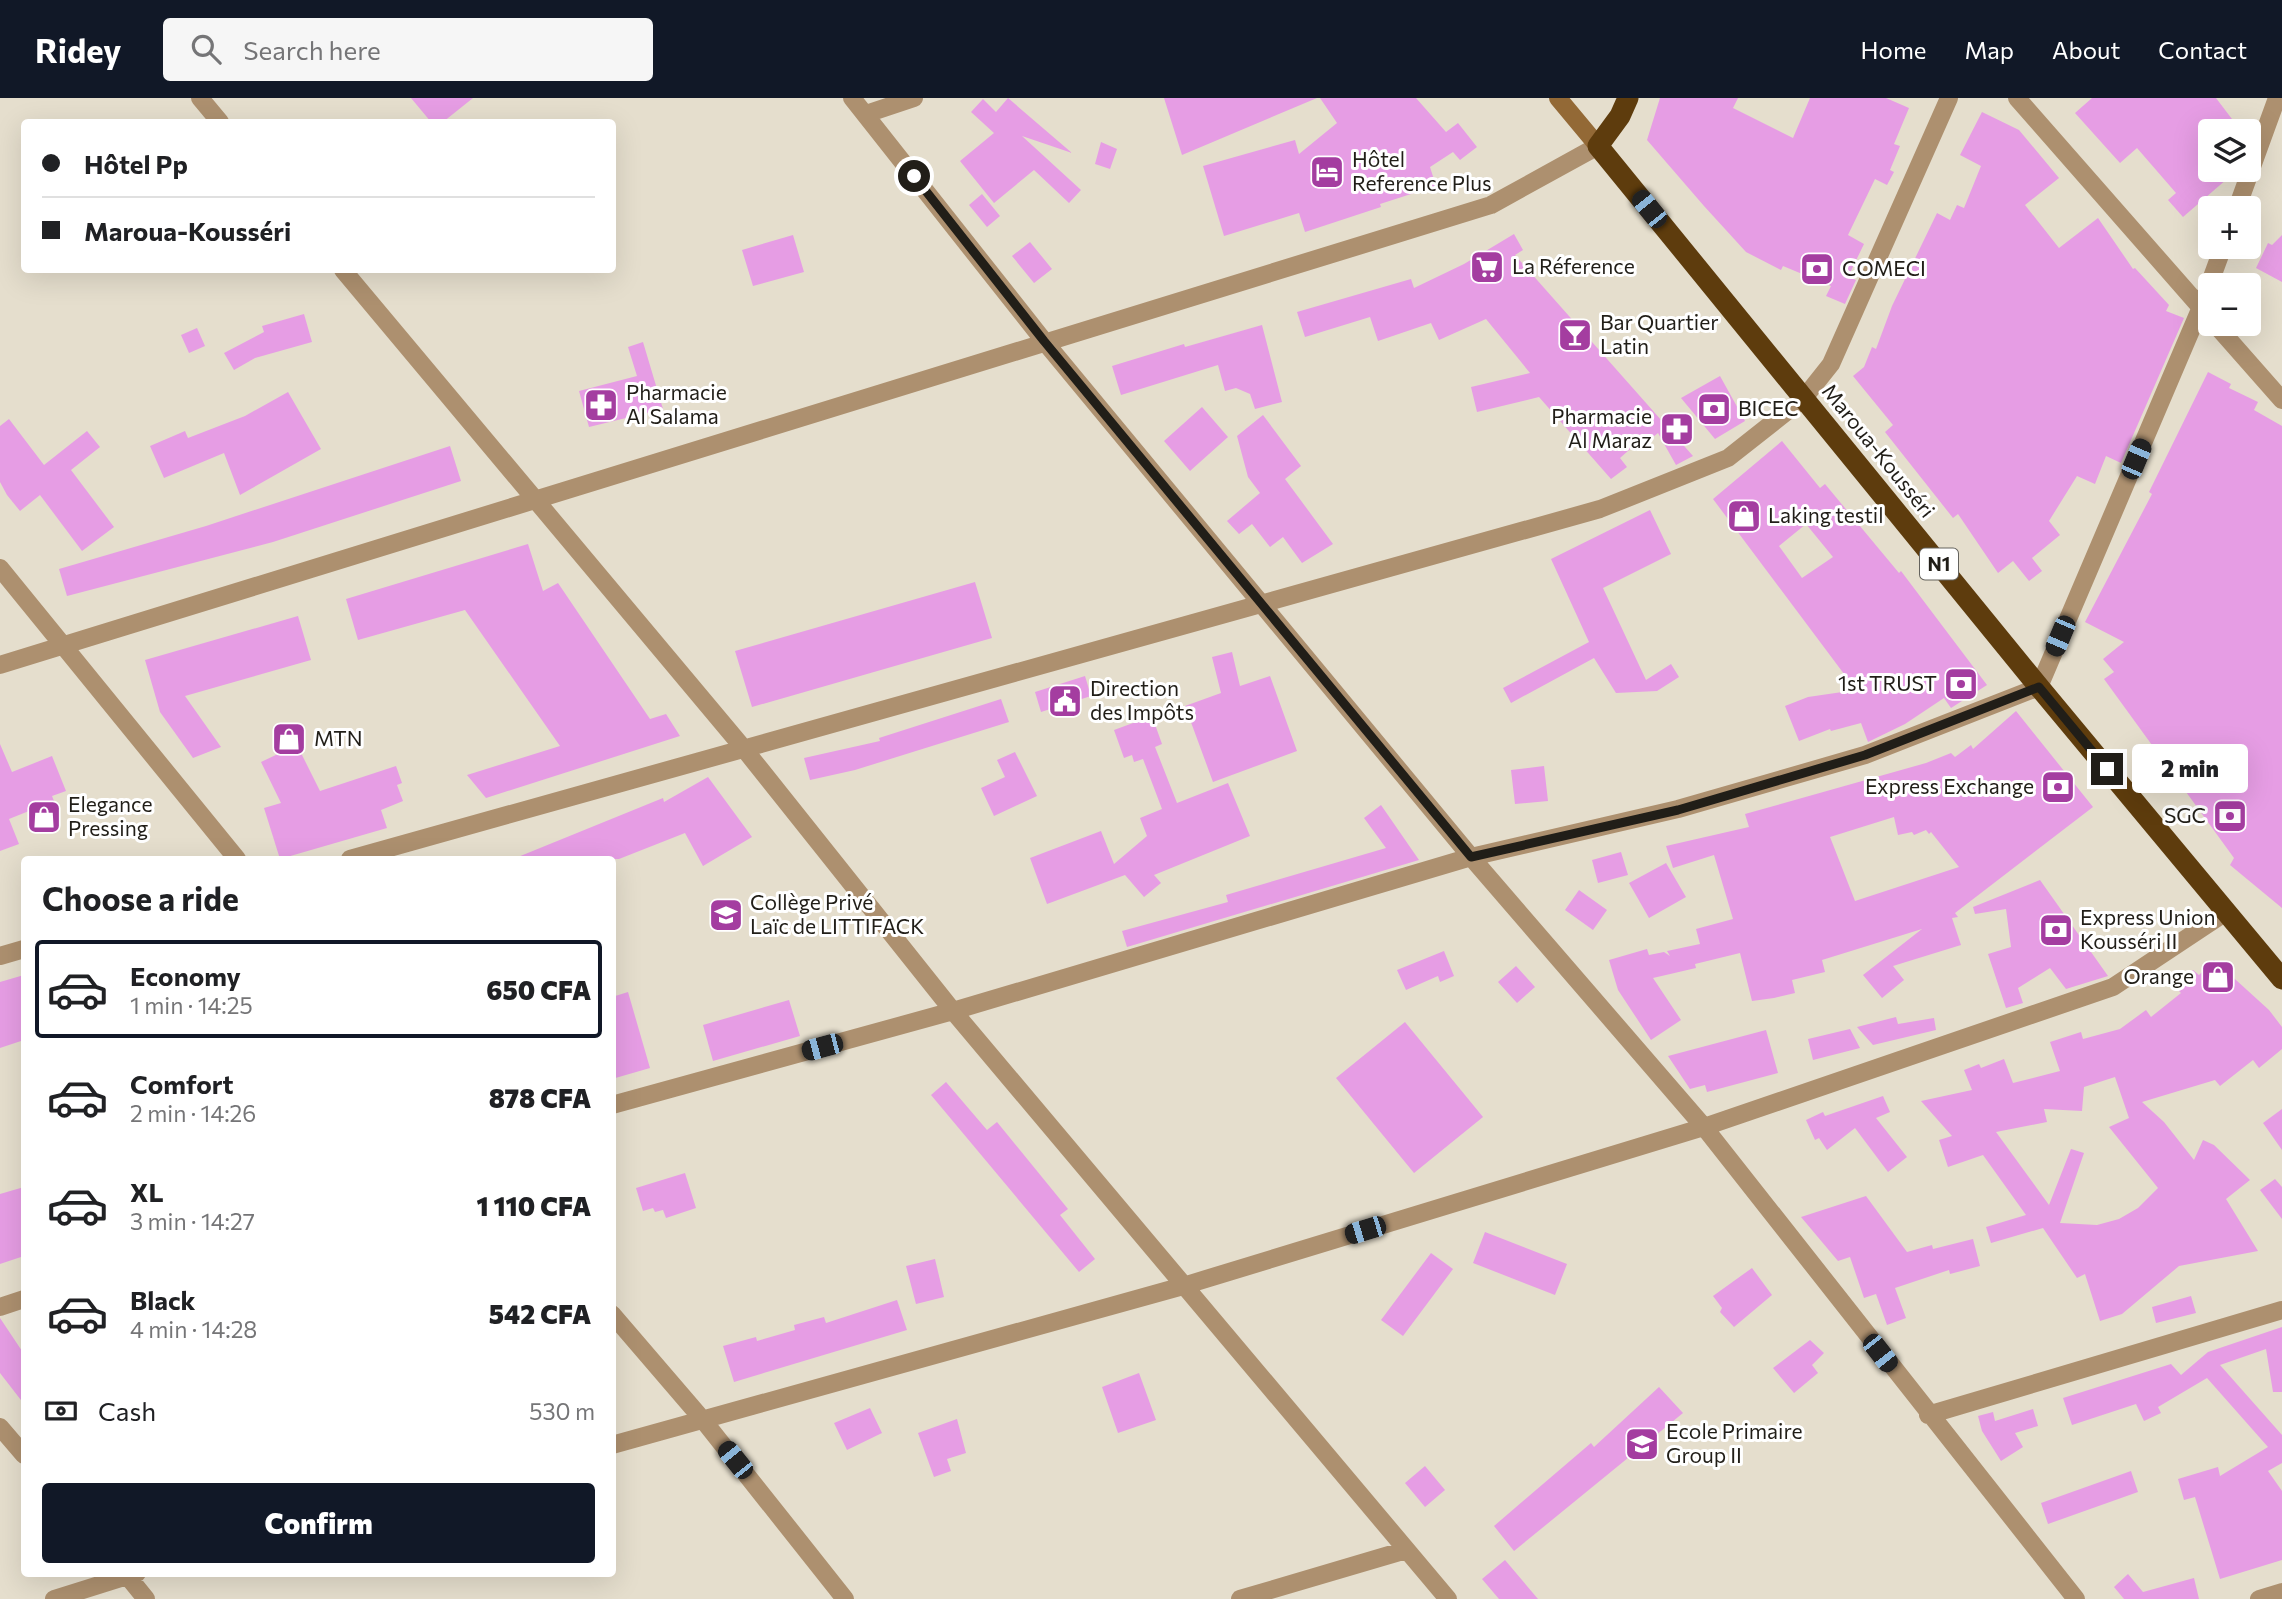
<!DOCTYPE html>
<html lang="en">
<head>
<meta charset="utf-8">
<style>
	body { margin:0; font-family:Commissioner,sans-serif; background:#f6f6f6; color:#202124; height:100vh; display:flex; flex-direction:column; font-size:26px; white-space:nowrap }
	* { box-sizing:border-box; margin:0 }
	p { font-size:23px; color:#757577 }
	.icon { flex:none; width:38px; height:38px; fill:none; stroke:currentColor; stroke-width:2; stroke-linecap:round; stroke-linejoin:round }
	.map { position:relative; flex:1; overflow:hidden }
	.side { position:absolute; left:21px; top:758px; width:595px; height:721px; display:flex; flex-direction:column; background:#fff; border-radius:7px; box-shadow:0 7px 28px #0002 }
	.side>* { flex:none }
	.hud { position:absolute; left:21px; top:21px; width:595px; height:154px; border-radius:7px; box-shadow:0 7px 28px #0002; display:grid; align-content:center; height:154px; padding:0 21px; background:#fff }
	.controls { position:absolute; left:2198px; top:21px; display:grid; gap:14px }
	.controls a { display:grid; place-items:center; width:63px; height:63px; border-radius:7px; background:#fff; box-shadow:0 7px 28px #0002; font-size:35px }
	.end { position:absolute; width:32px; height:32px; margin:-16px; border:9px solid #211e18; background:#fff; box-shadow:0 0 0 4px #fff }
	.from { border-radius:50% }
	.bubble { position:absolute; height:49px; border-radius:7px; background:#fff; box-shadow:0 7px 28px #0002; font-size:23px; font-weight:800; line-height:49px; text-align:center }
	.car { position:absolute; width:21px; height:42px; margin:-21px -10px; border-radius:9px; box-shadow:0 0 5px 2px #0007; background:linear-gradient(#222 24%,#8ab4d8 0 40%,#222 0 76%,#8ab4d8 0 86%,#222 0) }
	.hud b { display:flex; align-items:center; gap:24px; height:66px; font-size:26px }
	.hud b+b { border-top:2px solid #e0e0e0 }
	.hud i { width:18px; height:18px; background:#202124 }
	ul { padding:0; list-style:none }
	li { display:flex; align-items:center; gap:21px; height:98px; margin:0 14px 10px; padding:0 7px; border:4px solid transparent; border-radius:7px }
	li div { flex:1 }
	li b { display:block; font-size:26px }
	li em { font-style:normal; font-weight:800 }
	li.current { border-color:#111827 }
	li>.icon { width:63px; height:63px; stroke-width:1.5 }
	h2 { padding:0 21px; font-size:32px; line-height:84px }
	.pay { display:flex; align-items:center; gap:18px; height:77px; padding:0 21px; font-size:26px }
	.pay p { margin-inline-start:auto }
	.button { display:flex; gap:14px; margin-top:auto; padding:14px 21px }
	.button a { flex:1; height:80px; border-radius:7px; background:#111827; color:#fff; font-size:28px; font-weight:800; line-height:80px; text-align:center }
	header { display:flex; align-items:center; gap:42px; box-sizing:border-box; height:98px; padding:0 35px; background:#111827; color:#fff }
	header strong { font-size:33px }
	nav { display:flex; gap:38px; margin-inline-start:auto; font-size:24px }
	.search { width:490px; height:63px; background:#f6f6f6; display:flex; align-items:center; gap:18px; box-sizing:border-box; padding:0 24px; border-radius:7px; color:#757577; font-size:26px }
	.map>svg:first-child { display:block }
	.building { fill:#e69de4; fill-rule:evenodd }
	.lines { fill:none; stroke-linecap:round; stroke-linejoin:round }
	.street { stroke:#ad906f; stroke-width:18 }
	.secondary { stroke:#936936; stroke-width:18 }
	.highway { stroke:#5e3c0d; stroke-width:21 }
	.route { stroke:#211e18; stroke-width:9 }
	.labels { text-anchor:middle; stroke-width:6; stroke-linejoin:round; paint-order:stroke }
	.shield { fill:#fff; stroke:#64625d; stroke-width:2 }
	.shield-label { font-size:19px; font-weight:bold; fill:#211e18 }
	.poi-label { font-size:21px; fill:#211e18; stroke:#fff; text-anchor:start }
	.street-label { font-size:21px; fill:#211e18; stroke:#fff }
</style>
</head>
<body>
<header>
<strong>Ridey</strong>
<div class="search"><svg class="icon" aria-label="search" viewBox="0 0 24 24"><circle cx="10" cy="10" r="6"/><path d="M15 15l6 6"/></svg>Search here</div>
<nav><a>Home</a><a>Map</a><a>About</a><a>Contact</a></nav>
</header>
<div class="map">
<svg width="2282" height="1501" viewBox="0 0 2282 1501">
	<rect width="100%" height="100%" fill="#e5decd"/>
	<path class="building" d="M411,0H473L443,24H431Z
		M1008,0L1072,55L1022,38L1081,92L1069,105L1034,72L994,105L960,63L994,35L971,14L983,1L996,14Z
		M1164,0H1317L1182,57Z
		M1320,0H1416L1446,34L1458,25L1477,49L1460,62L1453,54L1430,69L1436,88L1380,106L1381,109L1305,134L1299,115L1224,138L1203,68L1295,42L1299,56L1337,25Z
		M1660,0H1738L1733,10L1793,40L1810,0H1886L1909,10L1894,46L1900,48L1890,72L1894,74L1887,87L1875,81L1848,137L1864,146L1848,179L1856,182L1845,206L1826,198L1831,188L1783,168L1781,172L1746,154L1704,108L1647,42Z
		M2092,0H2216L2235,25L2225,33H2210V72H2219L2227,81L2183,119L2168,102L2176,95L2137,50L2120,65L2075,15Z
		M1982,14L2019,32L2059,80L2025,107L2059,150L2098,120L2133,171L2135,170L2169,207L2166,213L2184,220L2121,365L2106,358L2095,386L2077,378L2049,423L2060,437L2032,460L2042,473L2029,483L2013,463L1998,475L1958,416L1953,420L1885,334L1893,327L1853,278L1864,269L1872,249L1876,251L1892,208L1937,115L1950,122L1957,107L1964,110L1981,68L1960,57Z
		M1101,44L1117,51L1110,71L1095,66Z
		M982,96L1000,118L987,129L969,107Z
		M1514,136L1523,152L1515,157L1693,358L1676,367L1658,335L1648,343L1645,338L1620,360L1627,369L1611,381L1539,299L1477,314L1471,289L1530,275L1486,221L1439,242L1431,225L1378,243L1370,219L1305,239L1297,214L1411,181L1414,190L1464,166Z
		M793,137L804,174L753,188L742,152Z
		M2282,137V184L2256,170L2268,145L2272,147Z
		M1030,144L1052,171L1034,185L1012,158Z
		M304,216L312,244L255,260L234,272L224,255L264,234L262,228Z
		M1262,227L1282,304L1255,311L1250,296L1236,290L1225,293L1218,267L1121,297L1112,268L1184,246L1185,249Z
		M197,230L205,248L189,255L181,237Z
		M643,244L663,311L589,329L579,293L637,278L628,249Z
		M2208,274L2231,286L2229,290L2258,304L2254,312L2282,328V810L2230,767L2234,760L2104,581L2114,574L2103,561L2124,544L2085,524L2152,396L2149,394Z
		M1720,278L1745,323L1715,341L1681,300Z
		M288,294L321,351L240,397L224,355L164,380L150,348L185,333L188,340L245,318Z
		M1202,309L1228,339L1190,373L1164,343Z
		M1263,317L1301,368L1285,381L1333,446L1302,465L1283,439L1270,449L1252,426L1239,436L1227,423L1260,395L1248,379L1237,338Z
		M9,321L44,367L87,333L100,349L71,372L114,429L82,453L40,397L20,413L7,397L0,384V328Z
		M1782,343L1820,390L1825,386L1899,475L1901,473L1987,587L1951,610L1944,600L1905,626L1868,644L1861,625L1831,633L1830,631L1799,643L1785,608L1808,599L1856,592L1713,401ZM1806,426L1833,459L1802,480L1779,448Z
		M450,348L461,383L273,444L67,498L59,471L206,428Z
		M1650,412L1671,456L1603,490L1646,582L1671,566L1679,579L1657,593L1616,595L1594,560L1511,605L1503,590L1589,544L1551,461Z
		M528,446L543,493L558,485L650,621L666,616L680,638L486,700L467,677L560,648L465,512L358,542L346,501Z
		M975,484L992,540L752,609L735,553Z
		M298,518L311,562L185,598L221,649L193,660L160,614L145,562Z
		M1232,554L1240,588L1270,578L1297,653L1213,684L1185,608L1221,595L1212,559Z
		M1085,578L1091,598L1041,614L1035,594Z
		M1001,601L1009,624L855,672L810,682L804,660L880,643L879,640Z
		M2016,613L2093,709L1955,815L1958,819L1952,820L1961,847L1893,868L1904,882L1882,900L1863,877L1922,831L1822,862L1825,874L1792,882L1795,895L1774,900L1752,903L1740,855L1695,866L1696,870L1653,880L1681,922L1651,942L1618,892L1609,862L1647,851L1649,857L1664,854L1670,858L1667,853L1700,846L1696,831L1733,821L1714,757L1673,770L1666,748L1749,729L1745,716L1926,665L1951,655L1955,659L1971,647L1973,651ZM1894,719L1898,737L1912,734L1914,737L1926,732L1929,736L1931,734L1959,769L1855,803L1830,739Z
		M1152,618L1162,646L1155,649L1177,705L1228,685L1250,738L1154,777L1161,785L1144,799L1125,777L1047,806L1030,760L1101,733L1114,766L1147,738L1140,720L1162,711L1143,661L1134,664L1132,657L1124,660L1114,632Z
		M0,646L12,674L52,658L66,693L52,698L54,703L9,721L19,746L0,753Z
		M297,647L320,693L396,668L402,685L397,687L403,703L381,712L387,730L280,761L264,710L281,705L261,664Z
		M1015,654L1037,698L994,718L981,690L1005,679L997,662Z
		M1544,668L1548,703L1515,706L1511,672Z
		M708,679L752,739L703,768L685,735L619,761H513L663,700L664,704Z
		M1381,707L1419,762L1127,849L1122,833L1228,804L1226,797L1386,750L1364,720Z
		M1621,754L1628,777L1598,785L1592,762Z
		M1666,765L1686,799L1649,820L1629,785Z
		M2040,782L2108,878L2066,891L2050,870L2018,890L2023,905L2006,910L1988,856L2011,849L2006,811L1975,816L1973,809Z
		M1579,792L1607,812L1593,832L1565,812Z
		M1444,853L1454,878L1440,884L1438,878L1406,892L1397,872Z
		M2214,862L2269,912L2282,929V951L2259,970L2253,962L2220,988L2215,982L2142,1004L2164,1024L2194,1062L2203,1042L2214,1047L2250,1082L2226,1101L2258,1153L2179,1168L2122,1216L2100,1223L2085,1176L2077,1180L2043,1130L1991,1145L1986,1129L2026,1117L1983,1057L1948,1069L1939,1042L1952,1038L1921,1003L1972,992L1964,972L1979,966L1981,970L2004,961L2013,985L2060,973L2050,944L2081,934L2083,941L2120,931L2146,912L2151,919L2181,895L2176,890L2193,872L2199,877ZM2115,979L2129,1020L2109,1029L2158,1090L2138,1110L2119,1121L2097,1127L2060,1125L2084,1055L2071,1051L2049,1107L1996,1034L2047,1024L2044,1011L2082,1013L2084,989Z
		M1516,868L1535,889L1517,905L1498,884Z
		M24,877V942L0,950V884Z
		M628,894L650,970L612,981V899Z
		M789,902L800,938L713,963L703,927Z
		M1896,919L1898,926L1934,920L1936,932L1873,947L1857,929Z
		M1405,924L1483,1019L1414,1075L1336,980Z
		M1850,931L1860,950L1813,962L1808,941Z
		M1766,932L1778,975L1707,994L1705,987L1690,991L1668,958Z
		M946,984L987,1032L997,1024L1068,1111L1060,1117L1095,1161L1079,1174L931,997Z
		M1883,998L1890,1014L1876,1020L1907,1059L1888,1074L1855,1030L1827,1052L1819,1040L1815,1042L1806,1022L1823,1014L1825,1018Z
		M2282,1011V1052L2263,1025Z
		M685,1075L696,1110L666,1120L663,1112L655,1114L653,1110L643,1113L636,1090Z
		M2275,1081L2282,1089V1121L2260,1092Z
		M24,1089V1158L0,1166V1096Z
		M1866,1098L1907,1154L1932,1147L1933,1151L1973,1141L1980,1168L1950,1176L1949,1172L1895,1190L1906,1220L1887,1227L1876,1196L1864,1200L1850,1159L1838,1163L1801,1119Z
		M1485,1134L1567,1166L1555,1197L1473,1165Z
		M1431,1155L1453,1171L1403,1238L1381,1222Z
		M935,1161L944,1199L916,1206L906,1168Z
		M1752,1170L1772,1197L1734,1229L1720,1214L1722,1210L1713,1198Z
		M2191,1198L2196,1215L2156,1225L2152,1209Z
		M897,1202L907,1232L734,1284L723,1248L756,1239L757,1243L795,1232L794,1227L824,1219L826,1225Z
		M0,1220L24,1256V1306L0,1275Z
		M2282,1229V1294H2273L2266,1251L2220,1267L2282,1337V1365L2268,1373L2282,1393V1462L2220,1481L2195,1399L2184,1402L2178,1381L2218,1369L2220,1378L2268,1349L2207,1280L2158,1309L2161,1315L2144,1323L2136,1306L2072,1327L2063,1300L2171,1266L2181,1277L2208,1254Z
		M1810,1242L1824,1255L1812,1267L1818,1275L1794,1295L1773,1270Z
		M1139,1275L1156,1322L1118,1335L1102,1289Z
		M1659,1289L1683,1315L1514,1453L1494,1428L1591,1345L1594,1349Z
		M870,1310L882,1335L847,1352L834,1325Z
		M2033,1311L2038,1328L2015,1335L2023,1349L2001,1363L1982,1333L1978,1318L1993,1314L1995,1323Z
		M957,1321L966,1355L947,1361L951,1373L934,1379L918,1335Z
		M1425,1368L1445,1392L1425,1409L1405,1385Z
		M2131,1373L2138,1394L2048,1426L2041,1405Z
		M1505,1462L1538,1501H1499L1482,1481Z
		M2128,1476L2143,1494L2194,1480L2199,1501H2124L2114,1489Z"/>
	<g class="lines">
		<path class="street" d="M200,0L220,24
			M852,0L1044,243L1471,759L1704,1029L2076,1501
			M2017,0L2210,220
			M866,16L914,0
			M2237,110L2277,0
			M343,172L745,652L953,913L1448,1501
			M2215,226L2282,302
			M0,470L237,761
			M0,567L1491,107L1598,48
			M350,761L1600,411L1728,360L1804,300L1831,266L1949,0
			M0,858L24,851
			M612,1007L953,913L1471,759L1678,711L1865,657L2039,589L2201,209L2223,149
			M0,1209L24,1201
			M612,1216L703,1322L845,1501
			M1928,1317L2282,1212
			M0,1329L24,1357
			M612,1347L1183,1188L1704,1029L2113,889L2226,814
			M125,1475L146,1501
			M54,1501L137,1475
			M1240,1501L1406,1452
			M2259,1501L2282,1494"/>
		<path class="secondary" d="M1558,0L1598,48"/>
		<path class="highway" d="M1628,0L1620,18L1598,48L2039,589L2282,881"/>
	</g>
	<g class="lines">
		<path class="route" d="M914,78L1044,243L1471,759L1678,712L1865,657L2039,589L2107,671"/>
	</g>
	<defs>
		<g id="hotel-square" transform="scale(1.75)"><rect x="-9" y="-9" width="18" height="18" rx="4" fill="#a43da0" stroke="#fff"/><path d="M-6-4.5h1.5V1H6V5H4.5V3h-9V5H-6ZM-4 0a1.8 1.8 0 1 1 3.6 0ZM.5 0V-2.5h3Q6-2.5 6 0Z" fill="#fff"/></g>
		<g id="supermarket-square" transform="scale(1.75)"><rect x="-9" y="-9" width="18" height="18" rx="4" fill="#a43da0" stroke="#fff"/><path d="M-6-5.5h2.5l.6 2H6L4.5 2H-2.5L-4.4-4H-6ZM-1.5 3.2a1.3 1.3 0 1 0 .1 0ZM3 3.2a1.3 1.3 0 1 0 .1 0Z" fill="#fff"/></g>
		<g id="bank-square" transform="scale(1.75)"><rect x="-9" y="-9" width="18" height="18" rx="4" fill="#a43da0" stroke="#fff"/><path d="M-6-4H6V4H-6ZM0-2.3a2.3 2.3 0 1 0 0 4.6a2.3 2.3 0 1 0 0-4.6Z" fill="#fff"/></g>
		<g id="bar-square" transform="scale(1.75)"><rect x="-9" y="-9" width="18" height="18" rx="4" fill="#a43da0" stroke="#fff"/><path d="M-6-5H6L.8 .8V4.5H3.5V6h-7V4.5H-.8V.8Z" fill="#fff"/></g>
		<g id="pharmacy-square" transform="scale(1.75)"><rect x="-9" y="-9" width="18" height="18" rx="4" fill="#a43da0" stroke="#fff"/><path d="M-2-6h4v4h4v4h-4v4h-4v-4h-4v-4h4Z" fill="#fff"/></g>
		<g id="shop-square" transform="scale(1.75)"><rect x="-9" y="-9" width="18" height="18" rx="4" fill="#a43da0" stroke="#fff"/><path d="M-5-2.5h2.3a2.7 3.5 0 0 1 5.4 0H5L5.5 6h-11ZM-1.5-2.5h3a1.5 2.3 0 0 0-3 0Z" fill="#fff"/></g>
		<g id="civic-square" transform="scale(1.75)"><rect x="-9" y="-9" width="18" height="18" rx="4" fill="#a43da0" stroke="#fff"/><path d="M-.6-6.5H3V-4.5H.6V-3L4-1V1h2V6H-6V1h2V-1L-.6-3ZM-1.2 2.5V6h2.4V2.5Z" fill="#fff"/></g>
		<g id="school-square" transform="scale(1.75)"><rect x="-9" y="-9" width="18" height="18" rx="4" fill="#a43da0" stroke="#fff"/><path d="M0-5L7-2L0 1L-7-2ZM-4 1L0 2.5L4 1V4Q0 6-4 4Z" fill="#fff"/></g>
	</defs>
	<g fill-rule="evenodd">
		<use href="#hotel-square" x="1327" y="74"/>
		<use href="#supermarket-square" x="1487" y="169"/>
		<use href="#bank-square" x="1817" y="171"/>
		<use href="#bar-square" x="1575" y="237"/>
		<use href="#pharmacy-square" x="601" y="307"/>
		<use href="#bank-square" x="1714" y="311"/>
		<use href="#pharmacy-square" x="1677" y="331"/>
		<use href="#shop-square" x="1744" y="418"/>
		<use href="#bank-square" x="1961" y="586"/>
		<use href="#civic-square" x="1065" y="603"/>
		<use href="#shop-square" x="289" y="641"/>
		<use href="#bank-square" x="2058" y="689"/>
		<use href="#bank-square" x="2230" y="718"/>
		<use href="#shop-square" x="44" y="719"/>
		<use href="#school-square" x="726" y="817"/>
		<use href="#bank-square" x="2056" y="832"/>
		<use href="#shop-square" x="2218" y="879"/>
		<use href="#school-square" x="1642" y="1346"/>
	</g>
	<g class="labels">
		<rect class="shield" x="1920" y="450.5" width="38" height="31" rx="5"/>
		<g class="shield-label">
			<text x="1939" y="473">N1</text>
		</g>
		<g class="poi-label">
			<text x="1352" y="69">Hôtel<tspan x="1352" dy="24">Reference Plus</tspan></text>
			<text x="1512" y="176">La Réference</text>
			<text x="1842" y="178">COMECI</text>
			<text x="1600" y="232">Bar Quartier<tspan x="1600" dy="24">Latin</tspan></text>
			<text x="626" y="302">Pharmacie<tspan x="626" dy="24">Al Salama</tspan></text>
			<text x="1738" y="318">BICEC</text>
			<text x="1652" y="326" text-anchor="end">Pharmacie<tspan x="1652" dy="24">Al Maraz</tspan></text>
			<text x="1768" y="425">Laking testil</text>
			<text x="1937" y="593" text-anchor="end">1st TRUST</text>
			<text x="1090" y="598">Direction<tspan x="1090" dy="24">des Impôts</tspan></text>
			<text x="314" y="648">MTN</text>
			<text x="2034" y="696" text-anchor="end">Express Exchange</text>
			<text x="68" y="714">Elegance<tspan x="68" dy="24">Pressing</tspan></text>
			<text x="2206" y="725" text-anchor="end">SGC</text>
			<text x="750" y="812">Collège Privé<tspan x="750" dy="24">Laïc de LITTIFACK</tspan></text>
			<text x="2080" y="827">Express Union<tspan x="2080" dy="24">Kousséri II</tspan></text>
			<text x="2194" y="886" text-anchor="end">Orange</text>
			<text x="1666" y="1341">Ecole Primaire<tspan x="1666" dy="24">Group II</tspan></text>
		</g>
		<g class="street-label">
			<text transform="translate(1878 353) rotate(51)" y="7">Maroua-Kousséri</text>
		</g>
	</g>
</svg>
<div class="controls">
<a><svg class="icon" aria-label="layers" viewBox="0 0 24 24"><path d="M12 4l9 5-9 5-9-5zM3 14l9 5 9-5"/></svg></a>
<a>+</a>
<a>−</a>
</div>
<i class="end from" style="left:914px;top:78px"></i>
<i class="end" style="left:2107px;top:671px"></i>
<div class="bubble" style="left:2132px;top:646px;width:116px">2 min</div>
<i class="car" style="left:1649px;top:111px;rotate:321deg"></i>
<i class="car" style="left:2136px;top:361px;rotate:23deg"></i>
<i class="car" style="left:2060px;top:538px;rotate:203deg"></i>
<i class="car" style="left:822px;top:949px;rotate:255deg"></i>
<i class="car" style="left:1365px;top:1132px;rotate:253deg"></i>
<i class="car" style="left:1880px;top:1255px;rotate:142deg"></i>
<i class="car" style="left:735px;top:1362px;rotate:321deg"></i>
<div class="hud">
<b><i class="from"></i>Hôtel Pp</b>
<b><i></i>Maroua-Kousséri</b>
</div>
<section class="side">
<h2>Choose a ride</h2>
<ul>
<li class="current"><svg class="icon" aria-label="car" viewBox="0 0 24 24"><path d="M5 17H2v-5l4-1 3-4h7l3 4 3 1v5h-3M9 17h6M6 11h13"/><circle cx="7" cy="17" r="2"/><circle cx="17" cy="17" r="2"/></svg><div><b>Economy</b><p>1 min · 14:25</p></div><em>650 CFA</em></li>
<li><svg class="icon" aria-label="car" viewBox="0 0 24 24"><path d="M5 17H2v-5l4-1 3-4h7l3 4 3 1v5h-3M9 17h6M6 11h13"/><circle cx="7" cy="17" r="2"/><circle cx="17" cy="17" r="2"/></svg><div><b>Comfort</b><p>2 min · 14:26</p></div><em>878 CFA</em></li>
<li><svg class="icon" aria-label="car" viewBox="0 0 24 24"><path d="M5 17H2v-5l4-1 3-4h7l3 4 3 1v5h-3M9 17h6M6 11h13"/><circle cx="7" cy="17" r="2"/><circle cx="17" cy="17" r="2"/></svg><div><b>XL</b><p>3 min · 14:27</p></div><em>1 110 CFA</em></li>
<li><svg class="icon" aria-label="car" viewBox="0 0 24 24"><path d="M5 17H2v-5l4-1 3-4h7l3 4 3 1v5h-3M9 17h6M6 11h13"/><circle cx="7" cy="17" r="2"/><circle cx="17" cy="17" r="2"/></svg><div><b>Black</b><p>4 min · 14:28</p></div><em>542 CFA</em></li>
</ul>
<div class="pay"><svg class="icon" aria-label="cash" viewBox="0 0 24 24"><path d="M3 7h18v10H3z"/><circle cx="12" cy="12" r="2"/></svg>Cash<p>530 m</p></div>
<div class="button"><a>Confirm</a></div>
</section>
</div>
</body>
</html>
